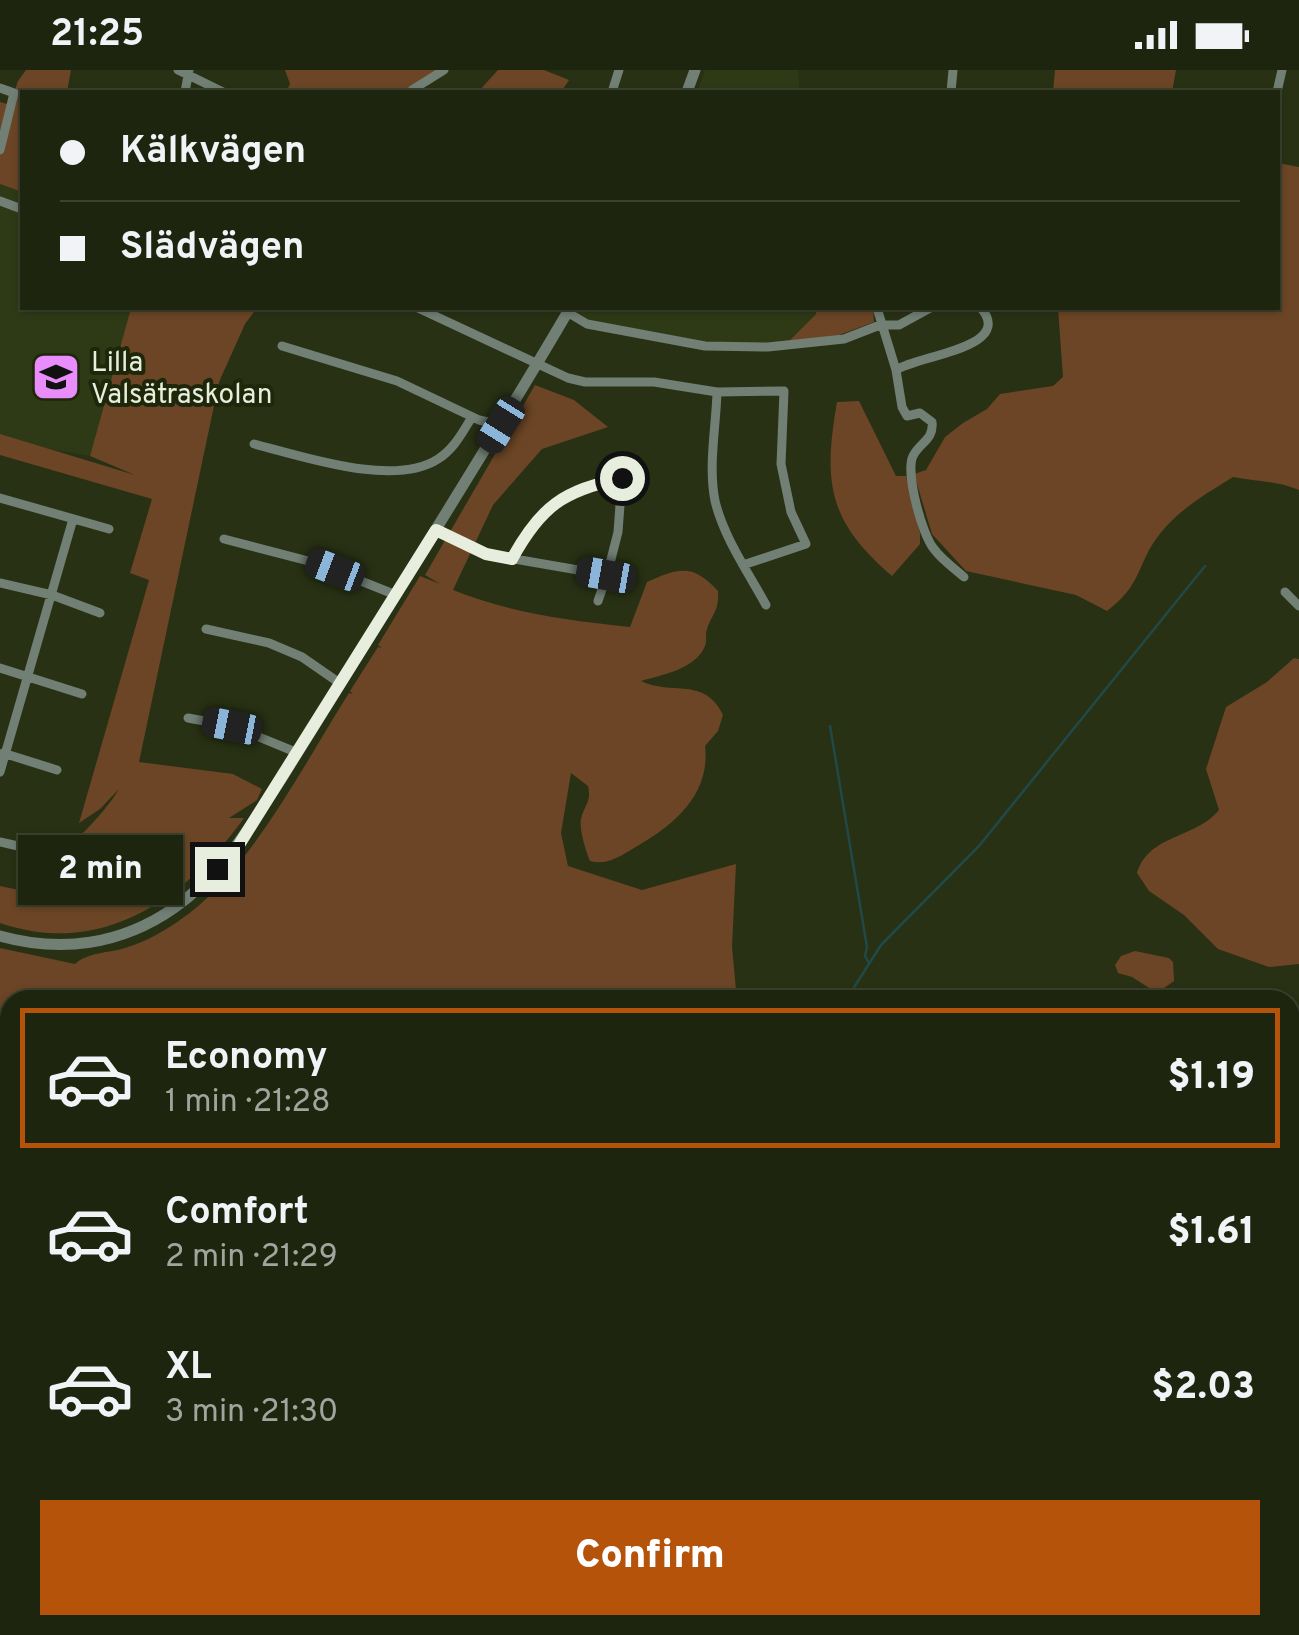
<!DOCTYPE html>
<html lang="en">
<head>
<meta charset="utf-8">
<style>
	body { margin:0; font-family:Overpass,sans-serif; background:#262d18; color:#f1f3f6; height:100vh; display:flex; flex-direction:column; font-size:38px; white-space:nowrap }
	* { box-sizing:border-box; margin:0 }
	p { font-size:32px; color:#a1a59e }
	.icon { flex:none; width:55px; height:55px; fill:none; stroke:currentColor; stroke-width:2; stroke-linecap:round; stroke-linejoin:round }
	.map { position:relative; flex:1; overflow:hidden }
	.details { position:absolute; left:0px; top:920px; width:1300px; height:645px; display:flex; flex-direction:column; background:#1e250f; border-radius:30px 30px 0 0; box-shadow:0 2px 8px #0004,0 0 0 2px #3c422f }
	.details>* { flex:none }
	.hud { position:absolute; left:20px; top:20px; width:1260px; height:220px; border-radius:0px; box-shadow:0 2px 8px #0004,0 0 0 2px #3c422f; display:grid; align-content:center; height:220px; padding:0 40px; background:#1e250f }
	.end { position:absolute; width:45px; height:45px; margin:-22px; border:12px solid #e8eedd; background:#111; box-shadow:0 0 0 5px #111 }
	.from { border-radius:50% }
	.bubble { position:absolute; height:70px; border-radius:0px; background:#1e250f; box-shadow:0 2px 8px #0004,0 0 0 2px #3c422f; font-size:32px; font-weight:800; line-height:70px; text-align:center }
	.car { position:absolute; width:30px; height:60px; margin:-30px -15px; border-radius:12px; box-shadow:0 0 8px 2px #0007; background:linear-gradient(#222 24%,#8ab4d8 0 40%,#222 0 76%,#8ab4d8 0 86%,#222 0) }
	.hud b { display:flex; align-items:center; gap:35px; height:95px; font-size:38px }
	.hud b+b { border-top:2px solid #3c422f }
	.hud i { width:25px; height:25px; background:#f1f3f6 }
	ul { padding:18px 0 0; list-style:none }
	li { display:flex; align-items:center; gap:30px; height:140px; margin:0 20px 15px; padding:0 20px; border:5px solid transparent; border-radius:0px }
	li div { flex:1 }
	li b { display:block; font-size:38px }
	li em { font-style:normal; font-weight:800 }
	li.on { border-color:#b45309 }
	li>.icon { width:90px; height:90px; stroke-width:1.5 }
	.button { display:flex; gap:20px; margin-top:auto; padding:20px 40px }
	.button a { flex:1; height:115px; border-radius:0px; background:#b45309; color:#fff; font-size:40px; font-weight:800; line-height:115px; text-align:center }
	.status { display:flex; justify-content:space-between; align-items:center; height:70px; padding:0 50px; background:#1e250f; direction:ltr }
	.status svg { height:28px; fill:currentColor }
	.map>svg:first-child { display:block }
	.built { fill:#2e3a16 }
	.green { fill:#6b4525 }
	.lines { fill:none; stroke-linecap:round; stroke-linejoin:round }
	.stream { stroke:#214947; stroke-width:2.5 }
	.minor { stroke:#717f75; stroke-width:9 }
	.tertiary { stroke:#717f75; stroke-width:11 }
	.secondary { stroke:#96ad9e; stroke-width:12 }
	.route { stroke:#e8eedd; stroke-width:12 }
	.labels { text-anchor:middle; stroke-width:8; stroke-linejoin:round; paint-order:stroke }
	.poi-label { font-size:28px; fill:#e8eedd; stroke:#1e270a; text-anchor:start }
</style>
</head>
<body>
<div class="status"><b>21:25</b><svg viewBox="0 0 49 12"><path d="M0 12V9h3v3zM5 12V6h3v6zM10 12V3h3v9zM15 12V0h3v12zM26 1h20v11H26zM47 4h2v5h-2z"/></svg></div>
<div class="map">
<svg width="1299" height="1565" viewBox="0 0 1299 1565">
	<rect width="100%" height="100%" fill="#283114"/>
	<path class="built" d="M705,0H798L800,22H697Z
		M0,114L22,122V238H131L90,386L0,370Z
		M580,238H815L816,244L783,276H705L587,254L576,245Z
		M1299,1344V1565H1012L1009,1561L1017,1555H1290V1351Z"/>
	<path class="green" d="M26,0H71L67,22H22V122L0,114V32L10,35L18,11Z
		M285,0H444L412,20L286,22L290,14Z
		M498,0H544L569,10L561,22H478Z
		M1055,0H1176L1172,22H1053Z
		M1278,93L1299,97V420C1276,410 1256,412 1233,407C1206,424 1179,439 1159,465C1136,495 1143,514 1107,541L1076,525L966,501L932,464L914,404L926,400L945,367L963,353L987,339L1000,324L1053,316L1063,307L1058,238H1278Z
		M131,238H257L245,254L219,312L139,692L233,704L262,719L257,730L229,748H244C186,829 102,888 0,853V816L34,823L40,827L47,785C68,785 108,738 119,719L100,739L79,753L149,510L130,503L152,429L0,385V364L135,405L90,386Z
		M816,238H873L874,252L831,268L788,272L816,244Z
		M535,315L574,330L608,357L542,379L493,435L453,520C514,544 565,550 630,557L647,512C678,498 693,493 718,521C719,542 713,542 707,559C705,565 707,571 705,576C696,599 662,605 641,611C671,626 705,606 723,645L718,661L705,676C711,725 673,756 634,778C621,786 606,796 590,791C586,781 579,760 581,749C584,735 592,732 588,716L571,703L561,763L568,796L642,820L736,794L732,877L737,930H10V984L0,951V878L75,894C88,882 109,883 125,878C145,872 163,862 180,850C248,805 305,692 349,623L353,624L350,621L378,577L382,578L378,575L420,506L440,514L425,505Z
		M859,331L896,406H906L920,463V474L892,506C828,451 823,413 837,332Z
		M1294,588L1299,589V894L1269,897L1218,879L1184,845L1149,821L1137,803C1149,764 1195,769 1219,740L1206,699L1226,637L1267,612Z
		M1135,881L1169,888L1173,892L1174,911L1157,923L1132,907L1118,903L1115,895L1121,886Z
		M1290,1063L1299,1077V1343L1290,1350Z
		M538,1555H708L687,1565L671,1562L666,1565H524Z
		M742,1555H921L928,1565H750Z
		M1038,1555H1100L1106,1565H1024Z"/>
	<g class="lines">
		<path class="stream" d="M830,656L867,877L865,886L869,893
			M846,930L881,875L979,776L1205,496
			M0,1542L10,1534"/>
		<path class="minor" d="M178,0L223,22
			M0,18L14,23L0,80
			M412,20L444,0
			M185,22L189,0
			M612,22L619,0
			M951,22L953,0
			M1277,22L1282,0
			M0,131L19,138
			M418,238L568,308L585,312H654L717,322L784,321L781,394L791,442L806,474L743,495
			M877,238L896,300L902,337L907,346L920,343L932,352C934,370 920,372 913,386C905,402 922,465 934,479C942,490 954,498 964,507
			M567,242L587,254L705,276L768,277L844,269L880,255H899L930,238
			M282,276L397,311L479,350L501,355
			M896,300C919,285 1015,278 981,238
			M717,322C716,358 708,395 715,431C724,468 748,502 766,535
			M254,374C302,386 394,418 438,389C454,379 462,363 472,347
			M0,428L109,459
			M436,460L486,484L607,505L618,462L622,408C563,421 542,436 512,489
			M224,469L316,493L396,525
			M0,513L52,525L100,543
			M1285,522L1299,536
			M598,531L607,505
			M206,559L269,573L302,587L341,614
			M0,598L82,624
			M188,648L232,656L298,683
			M3,683L57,700
			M0,702L73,449
			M0,772L18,776
			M66,1555L74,1565
			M377,1555L384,1565
			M653,1555L661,1565
			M989,1555L996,1565
			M145,1565L159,1555"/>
		<path class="tertiary" d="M687,22L695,0
			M0,866C61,883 121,875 174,838C221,805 249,758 280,711C304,672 328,634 352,595C425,476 500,358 570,238
			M0,1304L10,1324
			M172,1555L179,1565"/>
		<path class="secondary" d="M1290,998L1299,991
			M493,1565L508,1555
			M510,1565L525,1555"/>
	</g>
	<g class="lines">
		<path class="route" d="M217,799L237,778L436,460L486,484L512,489C541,436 563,421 622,408"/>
	</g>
	<defs>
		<g id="school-square" transform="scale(2.5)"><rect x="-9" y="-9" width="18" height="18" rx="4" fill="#ea8dfc" stroke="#1e270a"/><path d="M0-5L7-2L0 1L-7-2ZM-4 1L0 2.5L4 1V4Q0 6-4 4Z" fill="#111"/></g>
	</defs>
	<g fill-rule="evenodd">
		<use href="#school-square" x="56" y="307"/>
	</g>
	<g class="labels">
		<g class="poi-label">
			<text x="91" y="301">Lilla<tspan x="91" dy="32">Valsätraskolan</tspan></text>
		</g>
	</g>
</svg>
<i class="end from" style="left:622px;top:408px"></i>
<i class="end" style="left:217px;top:799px"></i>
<div class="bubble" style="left:18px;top:765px;width:165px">2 min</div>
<i class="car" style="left:501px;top:355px;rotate:212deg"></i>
<i class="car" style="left:335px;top:500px;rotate:291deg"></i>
<i class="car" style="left:606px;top:505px;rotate:280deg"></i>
<i class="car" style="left:232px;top:656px;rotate:281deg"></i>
<div class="hud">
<b><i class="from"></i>Kälkvägen</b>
<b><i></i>Slädvägen</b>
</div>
<section class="details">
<ul>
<li class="on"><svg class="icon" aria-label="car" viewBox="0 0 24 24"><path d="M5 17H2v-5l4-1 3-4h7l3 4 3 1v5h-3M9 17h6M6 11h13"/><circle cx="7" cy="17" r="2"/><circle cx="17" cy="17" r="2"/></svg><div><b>Economy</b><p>1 min · 21:28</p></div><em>$1.19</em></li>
<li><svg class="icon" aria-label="car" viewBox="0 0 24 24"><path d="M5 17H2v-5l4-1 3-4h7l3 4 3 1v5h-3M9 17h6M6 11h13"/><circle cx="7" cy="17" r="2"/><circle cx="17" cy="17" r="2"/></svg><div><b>Comfort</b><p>2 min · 21:29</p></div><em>$1.61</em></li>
<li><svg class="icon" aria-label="car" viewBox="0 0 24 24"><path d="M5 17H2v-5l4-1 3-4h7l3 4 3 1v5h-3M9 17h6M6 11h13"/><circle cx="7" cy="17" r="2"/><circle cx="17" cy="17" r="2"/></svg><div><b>XL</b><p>3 min · 21:30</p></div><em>$2.03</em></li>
</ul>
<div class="button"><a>Confirm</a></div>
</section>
</div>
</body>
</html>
